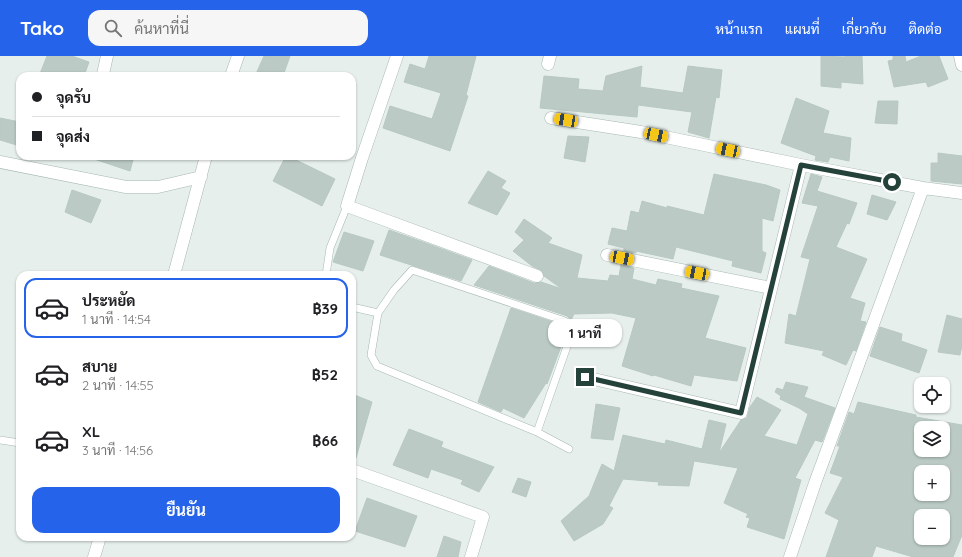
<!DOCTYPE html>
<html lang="th">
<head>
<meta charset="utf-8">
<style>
	body { margin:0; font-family:Quicksand,Sarabun,sans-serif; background:#f6f6f6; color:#202124; height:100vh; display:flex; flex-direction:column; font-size:15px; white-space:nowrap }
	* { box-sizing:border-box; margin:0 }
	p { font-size:13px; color:#757577 }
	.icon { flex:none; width:22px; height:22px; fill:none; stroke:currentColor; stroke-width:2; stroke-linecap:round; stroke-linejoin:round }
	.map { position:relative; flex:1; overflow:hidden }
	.side { position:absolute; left:16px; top:215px; width:340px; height:270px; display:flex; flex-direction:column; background:#fff; border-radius:12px; box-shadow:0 1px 3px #0004 }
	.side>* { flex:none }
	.guide { position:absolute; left:16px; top:16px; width:340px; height:88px; border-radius:12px; box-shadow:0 1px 3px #0004; display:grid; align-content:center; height:88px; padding:0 16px; background:#fff }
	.tools { position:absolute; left:914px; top:321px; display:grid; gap:8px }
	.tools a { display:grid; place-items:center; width:36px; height:36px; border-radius:8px; background:#fff; box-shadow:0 1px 3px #0004; font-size:20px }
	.end { position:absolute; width:18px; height:18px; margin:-9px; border:5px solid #24423a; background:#fff; box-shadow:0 0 0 2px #fff }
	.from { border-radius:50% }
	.bubble { position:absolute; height:28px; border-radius:12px; background:#fff; box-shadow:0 1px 3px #0004; font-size:13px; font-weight:700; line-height:28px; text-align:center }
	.car { position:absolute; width:12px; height:24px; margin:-12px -6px; border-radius:5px; box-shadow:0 0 3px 1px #0007; background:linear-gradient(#f5c518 24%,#345 0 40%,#f5c518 0 76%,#345 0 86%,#f5c518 0) }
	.guide b { display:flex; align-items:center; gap:14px; height:38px; font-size:15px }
	.guide b+b { border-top:1px solid #e0e0e0 }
	.guide i { width:10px; height:10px; background:#202124 }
	ul { padding:7px 0 0; list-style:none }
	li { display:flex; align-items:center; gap:12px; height:60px; margin:0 8px 6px; padding:0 8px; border:2px solid transparent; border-radius:12px }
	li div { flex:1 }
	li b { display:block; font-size:15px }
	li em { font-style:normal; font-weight:700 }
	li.selected { border-color:#2563eb }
	li>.icon { width:36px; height:36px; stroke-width:1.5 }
	.cta { display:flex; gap:8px; margin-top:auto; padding:8px 16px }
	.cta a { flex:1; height:46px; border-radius:12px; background:#2563eb; color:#fff; font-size:16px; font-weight:700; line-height:46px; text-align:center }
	header { display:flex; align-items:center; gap:24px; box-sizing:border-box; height:56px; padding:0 20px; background:#2563eb; color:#fff }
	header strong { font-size:19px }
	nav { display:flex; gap:22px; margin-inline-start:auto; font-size:14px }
	.search { width:280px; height:36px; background:#f6f6f6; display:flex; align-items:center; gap:10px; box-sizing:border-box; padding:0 14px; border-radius:12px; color:#757577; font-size:15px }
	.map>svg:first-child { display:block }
	.building { fill:#bbcac4; stroke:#b8c9c2; fill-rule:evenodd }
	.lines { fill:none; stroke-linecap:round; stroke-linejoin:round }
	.lane-casing { stroke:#a8b8b2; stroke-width:8 }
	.street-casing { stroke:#a8b8b2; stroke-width:13 }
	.lane { stroke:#fff; stroke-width:7 }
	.street { stroke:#fff; stroke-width:12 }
	.route { stroke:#24423a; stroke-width:5 }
</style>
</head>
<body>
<header>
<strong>Tako</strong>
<div class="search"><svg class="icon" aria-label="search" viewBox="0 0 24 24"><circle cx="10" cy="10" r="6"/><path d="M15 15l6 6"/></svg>ค้นหาที่นี่</div>
<nav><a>หน้าแรก</a><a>แผนที่</a><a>เกี่ยวกับ</a><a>ติดต่อ</a></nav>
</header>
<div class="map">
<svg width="962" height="501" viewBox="0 0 962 501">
	<rect width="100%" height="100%" fill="#e6efeb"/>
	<path class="building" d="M47,0H72L89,6L84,20H39Z
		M264,0H290L283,20H255Z
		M429,0H476L466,39L468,40L450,95L383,72L390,50L432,63L441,37L404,26L410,8L425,13Z
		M821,0L845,1V0H862L863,28L841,26V32L821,30Z
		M893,0H905L906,6L921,0H939L948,23L928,31L926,26L894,31L888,5L893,4Z
		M642,10L640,31L683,37L688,10L722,14L719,42L716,41L709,82L688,76L692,56L638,49L637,61L540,52L544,20L579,23L578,33L603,35L606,20Z
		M796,42L829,55L823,77L851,82L849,105L830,101L828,106L815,104L816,100L781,87Z
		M878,45H898L897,68L875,67Z
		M0,62L20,66V90L0,84Z
		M568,80L589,81L585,106L564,102Z
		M938,97L962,100V128L931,125V107H938Z
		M94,100H134L130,115L94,103Z
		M286,100H288L335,123L322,150L273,125Z
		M488,115L506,125L501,132L510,137L497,159L468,147Z
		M714,118L766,129L780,134L773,165L762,162V195L766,197L761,217L732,210L733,205L676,191L673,203L636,195V197L624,195V192L608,188L612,172L627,175L631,155L639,157L642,145L667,152V150L704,159Z
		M811,118L822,121L817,135L857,147L849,168L847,167L836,191L867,203L850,242L865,247L860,265L866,266L856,295L853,294L846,309L822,299L824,295L785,287L789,258L796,260L810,203L801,201L818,150L802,147Z
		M72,134L101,144L91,167L65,156Z
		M872,139L896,146L887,164L867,158Z
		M524,163L552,182L548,187L582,199L577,222L608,225L610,219L619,220L621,209L634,212L632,223L656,229L658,223L682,228L681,232L719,240L705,282L746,292L737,325L694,319L691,330L654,319L653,320L622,310L636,262L612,257L574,258L571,264L567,260L474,229L489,210L534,227L541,226L562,233L544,220L542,215L532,210L513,195L524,184L515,176Z
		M389,174L423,186L472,204L461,225L380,199Z
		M344,176L374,185L363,215L333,206Z
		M511,252L562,269L566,273L565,280L547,328L546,327L524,362L503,352L501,356L478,346Z
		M947,259L962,263V289L960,299L938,296Z
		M880,271L902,278L901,285L927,294L919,317L870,300Z
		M786,326L808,331L804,341L835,352L822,386L815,384L795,422L801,424L784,483L747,471L750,462L746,461L748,458L724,447L738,412L694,405L689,430L658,429L659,426L623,423L609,450L613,452L603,468L574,485L561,465L589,440L602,408L614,415L623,379L665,388L666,384L702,393L709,364L726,368L719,397L741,364L747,362L750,351L757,341L781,354L764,380L797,389L808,358L799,352L780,343L781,340L775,336L777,332L783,334Z
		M352,338L372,346L356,402H352Z
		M858,346L916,359V361L962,369V479L953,501H913L876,490L872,501H826L839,464L825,457L843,421L830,417L840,390H837L849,356L854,358ZM921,372H943V394H921ZM921,416H943V438H921ZM921,460H943V482H921Z
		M596,348L620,352L613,384L591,382Z
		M409,373L443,386L441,391L494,411L479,436L461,428L463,424L431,413L428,422L393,409Z
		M518,422L531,426L526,441L512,436Z
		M367,442L417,460L405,491L355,475Z
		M444,480L461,486L458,501H437Z"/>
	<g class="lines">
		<g class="lane-casing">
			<path id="lane" d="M326,219L330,192L347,150
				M352,251L378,257
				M537,376L570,282L571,271L565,265L412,214L394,234L378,257L371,299L377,310L537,376L569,393
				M0,384L20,387"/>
		</g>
		<g class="street-casing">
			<path id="street" d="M397,0L362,102L347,150L537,220
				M960,0L962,9
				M548,8L550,0
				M103,18L107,0
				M231,20L238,0
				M551,62L641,76L801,109L923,132L962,137
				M0,106L126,131H158L201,121
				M607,199L771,232
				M174,219L206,100
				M585,321L741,357L801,109
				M352,414L483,461L471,501
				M94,501L100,481
				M790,501L815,427L923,132"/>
		</g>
		<use href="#lane" class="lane"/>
		<use href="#street" class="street"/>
	</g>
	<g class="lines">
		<path class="route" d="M585,321L741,357L801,109L892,126"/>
	</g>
</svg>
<div class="tools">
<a><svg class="icon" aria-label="locate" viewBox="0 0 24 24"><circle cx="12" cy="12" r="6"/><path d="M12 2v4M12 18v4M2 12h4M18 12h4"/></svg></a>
<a><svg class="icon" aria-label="layers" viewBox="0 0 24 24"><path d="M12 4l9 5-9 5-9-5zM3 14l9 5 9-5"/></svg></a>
<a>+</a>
<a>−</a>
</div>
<i class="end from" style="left:892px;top:126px"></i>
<i class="end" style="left:585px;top:321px"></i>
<div class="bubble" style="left:548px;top:263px;width:74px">1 นาที</div>
<i class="car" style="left:566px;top:64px;rotate:279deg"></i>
<i class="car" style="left:656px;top:79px;rotate:102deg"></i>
<i class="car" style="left:728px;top:94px;rotate:282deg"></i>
<i class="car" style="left:622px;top:202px;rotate:101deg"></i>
<i class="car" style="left:697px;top:217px;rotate:281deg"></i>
<div class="guide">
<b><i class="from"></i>จุดรับ</b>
<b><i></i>จุดส่ง</b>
</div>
<section class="side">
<ul>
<li class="selected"><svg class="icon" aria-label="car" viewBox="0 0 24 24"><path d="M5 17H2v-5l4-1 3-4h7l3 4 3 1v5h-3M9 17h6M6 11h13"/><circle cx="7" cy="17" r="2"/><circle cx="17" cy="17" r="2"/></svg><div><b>ประหยัด</b><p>1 นาที · 14:54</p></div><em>฿39</em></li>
<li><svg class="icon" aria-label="car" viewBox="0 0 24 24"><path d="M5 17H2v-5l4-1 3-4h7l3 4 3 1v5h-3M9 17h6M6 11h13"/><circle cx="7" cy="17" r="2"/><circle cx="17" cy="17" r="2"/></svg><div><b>สบาย</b><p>2 นาที · 14:55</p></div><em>฿52</em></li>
<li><svg class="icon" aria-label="car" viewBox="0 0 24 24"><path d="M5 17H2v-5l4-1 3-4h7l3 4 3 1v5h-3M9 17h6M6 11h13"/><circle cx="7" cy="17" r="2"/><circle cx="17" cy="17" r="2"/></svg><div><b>XL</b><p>3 นาที · 14:56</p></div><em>฿66</em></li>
</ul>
<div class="cta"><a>ยืนยัน</a></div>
</section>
</div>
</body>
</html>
